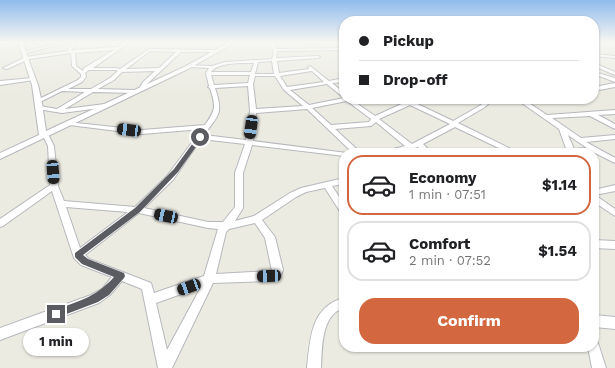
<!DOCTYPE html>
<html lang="en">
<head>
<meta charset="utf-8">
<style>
	body { margin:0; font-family:"Work Sans",sans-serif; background:#f2f2f2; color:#202124; height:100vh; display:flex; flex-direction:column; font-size:15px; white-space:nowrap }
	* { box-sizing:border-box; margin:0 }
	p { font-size:13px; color:#757577 }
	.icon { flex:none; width:22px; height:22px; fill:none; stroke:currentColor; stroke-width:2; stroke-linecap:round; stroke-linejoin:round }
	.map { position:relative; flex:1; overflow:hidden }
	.details { position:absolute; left:339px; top:148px; width:260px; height:204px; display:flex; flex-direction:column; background:#fff; border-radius:16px; box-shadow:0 1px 3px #0004 }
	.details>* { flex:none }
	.guide { position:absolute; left:339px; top:16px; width:260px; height:88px; border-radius:16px; box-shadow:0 1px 3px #0004; display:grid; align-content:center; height:88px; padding:0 20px; background:#fff }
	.end { position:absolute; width:18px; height:18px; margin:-9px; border:5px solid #5a5c61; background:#fff; box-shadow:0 0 0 2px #fff }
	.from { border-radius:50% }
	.bubble { position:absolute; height:28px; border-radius:14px; background:#fff; box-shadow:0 1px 3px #0004; font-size:13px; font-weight:700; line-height:28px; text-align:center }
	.car { position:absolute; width:12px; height:24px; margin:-12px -6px; border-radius:5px; box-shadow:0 0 3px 1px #0007; background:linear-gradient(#222 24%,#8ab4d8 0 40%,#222 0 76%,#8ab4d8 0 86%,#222 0) }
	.guide b { display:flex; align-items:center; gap:14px; height:38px; font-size:15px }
	.guide b+b { border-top:1px solid #e0e0e0 }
	.guide i { width:10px; height:10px; background:#202124 }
	ul { padding:7px 0 0; list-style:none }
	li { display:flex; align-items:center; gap:12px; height:60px; margin:0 8px 6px; padding:0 12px; border:2px solid #e0e0e0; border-radius:16px }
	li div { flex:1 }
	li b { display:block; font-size:15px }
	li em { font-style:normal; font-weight:700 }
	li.active { border-color:#d36840 }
	li>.icon { width:36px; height:36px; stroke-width:1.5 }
	.cta { display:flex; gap:8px; margin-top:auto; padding:8px 20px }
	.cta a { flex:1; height:46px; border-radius:16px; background:#d36840; color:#fff; font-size:16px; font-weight:700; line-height:46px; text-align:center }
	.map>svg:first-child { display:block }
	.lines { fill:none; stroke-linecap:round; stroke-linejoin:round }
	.minor-casing { stroke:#b7b8bd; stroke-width:2 }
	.tertiary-casing { stroke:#b7b8bd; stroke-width:2 }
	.minor { fill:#fff; fill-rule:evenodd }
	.tertiary { fill:#fff; fill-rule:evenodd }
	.route { fill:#5a5c61 }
</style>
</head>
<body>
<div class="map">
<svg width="615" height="368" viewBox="0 0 615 368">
	<rect width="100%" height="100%" fill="#ebebe2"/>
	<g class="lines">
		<g class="minor-casing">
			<path id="minor" d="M0,42H14L0,44Z
				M20,42H29L21,44L19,43Z
				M62,42H69L26,53L24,52Z
				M73,42H77L71,50L118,47L125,42H130L93,68H115L120,69L149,49L218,50L220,51L218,52H181L147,84L144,90L142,91L139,89L143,82L155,71L122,72L114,80L98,89L134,90L136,91V93L93,92L65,109L105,104L107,105V107L62,113L38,109V107L40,106L57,109L85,92L62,91L40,102L35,101L78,80L81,77V74L72,66L71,53L29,59L7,69L3,68L26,57L67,51ZM114,50L84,68L83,71L76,66L75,53ZM150,51L176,52L159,68L126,69ZM89,70H115L118,71L110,78L91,89H68L82,82L86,77L85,73Z
				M270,42H274L277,49L344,48V50L277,51L276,58L318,56L320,57L318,58L277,61L279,73L309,69L308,67L310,66L329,81L344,78V82L332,83L344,93V98L327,84L290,90L309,105L344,98L353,99L352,100L375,116L406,102L400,99H407L453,121L481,105L487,99H493L485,107L458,123L519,153H509L455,127L423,144L432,153H424L418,147L396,153H385L386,151L405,146L376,122L371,126L335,129L361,153H353L307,109L256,113L253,141L347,153H344V156L252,145L243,173V208L235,221L254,216L290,193L301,188L344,178V184L332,186L344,204V214L341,213L325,188L306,192L296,197L262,220L275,237L283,270L280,277L269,281L213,283L172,368H158L142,289L122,281L110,295L99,303L0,340V328L91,295L102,289L112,277L81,265L74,258L52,191L3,226L0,227V219L50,185L48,146L44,138L40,135L41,134L43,133L49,136L54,146L58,186L64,201L135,207L167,176L202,129L142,134L69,125L67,124V122L142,130L205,125C216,109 216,107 210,88L208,87L209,86L206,73L209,68L190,67H188V65L212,66L225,62L272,59L274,53ZM272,61L274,74H255L258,62ZM254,63L251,72H211C218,62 242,63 254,63ZM312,71L324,82L287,87L280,76ZM211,75H250L248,83L214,85ZM255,76H275L284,90L303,106L256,109L253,84ZM248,86L250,111L246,140L204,135C218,115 224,115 215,88ZM347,101L371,119L369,122L331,125L312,108ZM410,105L450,124L412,144L379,119ZM201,139L245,144L235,173V207L223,222H208L144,208L173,180ZM66,207L128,212L80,248ZM139,213L208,228L218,229L204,276L154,293L151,283L89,259L85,255ZM255,223L265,238L272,271L216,274L226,232L229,229ZM201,287L167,350L156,303Z
				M594,54L615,56V58L594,56Z
				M594,63L615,72V75L594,66Z
				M594,72L615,78V82L594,74Z
				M32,78L34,79V80L0,85V81Z
				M615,83V87L594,91V87Z
				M516,99L525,100L559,99L556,101L529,103L547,115L615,110V114L598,115L615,124V129L590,116L552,118L581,138L615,135V139L586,142L615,158V163L593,152L565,153L567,151L559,129ZM568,135L587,148L574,149Z
				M615,185V191L595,195L615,209V216L594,202V190Z
				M594,240L615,241V249L594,248Z
				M344,298V308C321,314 322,349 321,368H307C310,339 311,306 344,298Z
				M594,315L615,317V329L594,327Z
				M594,341L598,343L606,368H592L588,347H594Z"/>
		</g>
		<g class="tertiary-casing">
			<path id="tertiary" d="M18,42H22L38,85L42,103L46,131L184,67L230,42H236L188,69L0,159V153L39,135L32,85Z"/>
		</g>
		<use href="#minor" class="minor"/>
		<use href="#tertiary" class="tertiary"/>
	</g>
	<linearGradient id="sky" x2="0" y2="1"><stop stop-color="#8fbbed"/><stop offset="0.45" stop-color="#f6f6f2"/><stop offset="1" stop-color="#f6f6f2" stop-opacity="0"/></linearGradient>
	<rect width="615" height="93" fill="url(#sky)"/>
	<path class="route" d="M198,136L203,137L178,172L140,212L83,255L88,259L124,273L125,276L124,278L109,295L98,302L56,318L53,317L51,314L53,311C79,300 94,299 114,277L82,264L75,257V253L135,208L174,169Z"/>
</svg>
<i class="end from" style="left:200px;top:137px"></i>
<i class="end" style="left:56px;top:314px"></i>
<div class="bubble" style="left:23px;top:328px;width:66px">1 min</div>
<i class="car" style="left:251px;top:127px;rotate:188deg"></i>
<i class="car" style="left:129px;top:130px;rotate:277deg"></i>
<i class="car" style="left:53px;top:172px;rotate:176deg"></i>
<i class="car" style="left:166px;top:216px;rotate:282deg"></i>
<i class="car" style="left:269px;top:276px;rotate:268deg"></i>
<i class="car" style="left:189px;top:287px;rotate:250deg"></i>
<div class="guide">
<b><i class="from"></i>Pickup</b>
<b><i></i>Drop-off</b>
</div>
<section class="details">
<ul>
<li class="active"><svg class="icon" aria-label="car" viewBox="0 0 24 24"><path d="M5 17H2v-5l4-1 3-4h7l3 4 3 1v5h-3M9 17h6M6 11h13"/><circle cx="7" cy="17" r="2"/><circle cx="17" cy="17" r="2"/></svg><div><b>Economy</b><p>1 min · 07:51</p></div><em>$1.14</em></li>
<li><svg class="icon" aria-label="car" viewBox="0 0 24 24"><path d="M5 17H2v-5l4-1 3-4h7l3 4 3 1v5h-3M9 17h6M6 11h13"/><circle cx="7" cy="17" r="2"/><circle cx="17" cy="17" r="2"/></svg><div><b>Comfort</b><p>2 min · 07:52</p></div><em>$1.54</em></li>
</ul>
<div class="cta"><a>Confirm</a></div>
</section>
</div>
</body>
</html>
